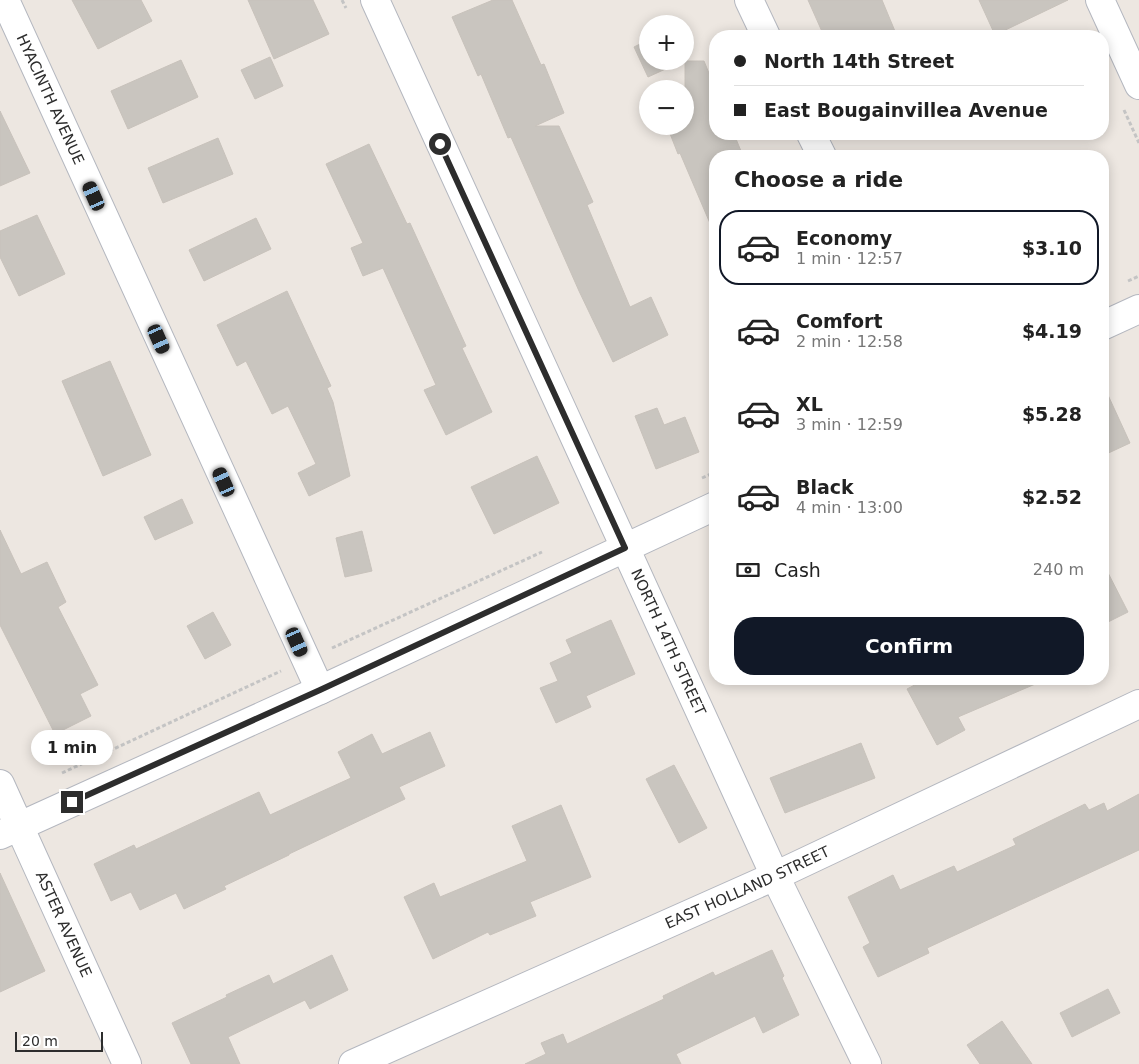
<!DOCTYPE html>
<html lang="en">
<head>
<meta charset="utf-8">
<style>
	body { margin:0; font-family:"DejaVu Sans",sans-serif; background:#f6f6f6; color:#222; height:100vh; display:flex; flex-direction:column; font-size:19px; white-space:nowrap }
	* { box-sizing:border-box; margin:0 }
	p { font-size:16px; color:#767676 }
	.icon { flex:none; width:28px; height:28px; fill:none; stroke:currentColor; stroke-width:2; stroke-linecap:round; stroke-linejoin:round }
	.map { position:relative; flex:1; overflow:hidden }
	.side { position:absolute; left:709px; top:150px; width:400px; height:535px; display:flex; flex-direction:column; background:#fff; border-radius:20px; box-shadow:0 2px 12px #0003 }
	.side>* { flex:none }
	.hud { position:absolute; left:709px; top:30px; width:400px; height:110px; border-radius:20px; box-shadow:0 2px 12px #0003; display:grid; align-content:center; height:110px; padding:0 25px; background:#fff }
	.controls { position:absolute; left:639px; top:15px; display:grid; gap:10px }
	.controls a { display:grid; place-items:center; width:55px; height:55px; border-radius:50%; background:#fff; box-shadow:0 2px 12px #0003; font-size:25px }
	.scale { position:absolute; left:15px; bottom:12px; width:88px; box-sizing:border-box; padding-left:5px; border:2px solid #2d2d2d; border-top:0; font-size:14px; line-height:18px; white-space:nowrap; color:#2d2d2d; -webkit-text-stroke:4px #fff; paint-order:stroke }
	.end { position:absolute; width:22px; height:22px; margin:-11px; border:6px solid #2d2d2d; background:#fff; box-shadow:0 0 0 2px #fff }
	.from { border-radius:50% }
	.bubble { position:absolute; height:35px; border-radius:18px; background:#fff; box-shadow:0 2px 12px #0003; font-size:16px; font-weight:600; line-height:35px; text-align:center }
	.car { position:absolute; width:15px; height:30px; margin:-15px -8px; border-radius:6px; box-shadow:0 0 4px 1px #0007; background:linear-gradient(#222 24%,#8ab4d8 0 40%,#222 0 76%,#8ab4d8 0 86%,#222 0) }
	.hud b { display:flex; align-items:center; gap:18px; height:48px; font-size:19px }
	.hud b+b { border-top:1px solid #e0e0e0 }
	.hud i { width:12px; height:12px; background:#222 }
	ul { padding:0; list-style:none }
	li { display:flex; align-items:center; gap:15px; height:75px; margin:0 10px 8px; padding:0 15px; border:2px solid transparent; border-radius:20px }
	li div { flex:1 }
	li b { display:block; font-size:19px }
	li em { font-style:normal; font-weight:600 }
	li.current { border-color:#111827 }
	li>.icon { width:45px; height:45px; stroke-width:1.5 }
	h2 { padding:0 25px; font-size:22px; line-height:60px }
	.pay { display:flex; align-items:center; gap:12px; height:55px; padding:0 25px; font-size:19px }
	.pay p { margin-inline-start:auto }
	.action { display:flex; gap:10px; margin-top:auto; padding:10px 25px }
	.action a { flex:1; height:58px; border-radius:20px; background:#111827; color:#fff; font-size:20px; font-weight:600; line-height:58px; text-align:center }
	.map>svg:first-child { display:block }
	.building { fill:#c9c5bf; stroke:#c8c2bb }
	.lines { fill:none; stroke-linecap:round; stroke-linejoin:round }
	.minor-casing { stroke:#b4b7bf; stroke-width:30 }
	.path { stroke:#c4c4c4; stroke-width:3; stroke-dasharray:4 2.5; stroke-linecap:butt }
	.minor { stroke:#fff; stroke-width:28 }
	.route { stroke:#2d2d2d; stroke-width:6 }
	.labels { text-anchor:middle; stroke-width:5; stroke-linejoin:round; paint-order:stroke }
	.street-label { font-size:15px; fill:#2d2d2d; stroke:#fff }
</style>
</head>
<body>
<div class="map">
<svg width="1139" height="1064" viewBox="0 0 1139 1064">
	<rect width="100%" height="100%" fill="#ede7e1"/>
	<path class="building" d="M72,0H141L152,21L98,49Z
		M248,0H313L329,34L274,59Z
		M493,0H512L541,65L544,64L564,113L535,126H559L593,202L587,205L630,307L651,297L668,335L613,362L579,291L511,137L508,138L481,74L478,76L452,17Z
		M808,0H882L897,36H824Z
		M979,0H1068L995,35Z
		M648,40V61H683L648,77L634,47Z
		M270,57L283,86L255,99L241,70Z
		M181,60L198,97L128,129L111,91Z
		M685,61H704L715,88V134H734L743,156H715V235L680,153L678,154L667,126H685Z
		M0,111L30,173L0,186Z
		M218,138L233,174L163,203L148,168Z
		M369,144L407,224L410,223L466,346L462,348L492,412L446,435L424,390L436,385L383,268L363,276L351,248L363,243L326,164Z
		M37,215L65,274L19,296L0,257V231Z
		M256,218L271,249L204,281L189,250Z
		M287,291L331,386L327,388L333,402L350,476L309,496L298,473L316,464L288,406L272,414L246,361L237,366L217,325Z
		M110,361L151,455L103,476L62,381Z
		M1102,382L1130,443L1102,456Z
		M657,408L664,425L685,417L699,452L656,469L635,416Z
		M537,456L559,503L494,534L471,487Z
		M182,499L193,523L155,540L144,517Z
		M0,530L21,574L47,562L66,602L58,607L98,685L80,694L91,716L55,734L0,625Z
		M362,531L372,571L345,577L336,538Z
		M1102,561L1128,612L1102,625Z
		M213,612L231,645L205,659L187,626Z
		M611,620L635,674L586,696L591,707L556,723L540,688L558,681L550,663L572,653L566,640Z
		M926,679H1047L958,717L965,730L937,745L907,689Z
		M430,732L445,766L399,787L405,799L289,854V855L224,886L226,889L184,909L176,893L140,910L131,892L111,901L94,864L134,845L136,849L259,792L270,815L351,778L338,752L372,734L382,754Z
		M861,743L875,778L785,813L770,778Z
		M674,765L707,828L679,843L646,779Z
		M1139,794V850L927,948L929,953L878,977L863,947L870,943L848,897L893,875L900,890L954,866L957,872L1016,845L1013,839L1085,804L1089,810L1104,803L1107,811Z
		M561,805L591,877L530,902L536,916L490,935L488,932L433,959L404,897L434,883L440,897L527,861L512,826Z
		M0,873L45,971L0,992Z
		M772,950L784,976L782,978L799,1015L763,1033L755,1016L676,1054L681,1064H525L546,1054L541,1043L563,1034L567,1044L664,999L663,996L713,972L715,976Z
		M332,955L348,990L310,1009L305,1000L228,1037L240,1064H191L172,1023L227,997L226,995L269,975L273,984Z
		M1108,989L1120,1013L1072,1037L1060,1013Z
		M1002,1021L1015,1040L1032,1064H980L967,1045Z"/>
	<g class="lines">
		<g class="minor-casing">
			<g id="minor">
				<path id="s1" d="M5,0L320,690"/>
				<path id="s2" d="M375,0L775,876L867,1064"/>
				<path d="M749,0L766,36"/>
				<path d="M1100,0L1139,85"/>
				<path d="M811,134L822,156"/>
				<path d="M1102,326L1139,309"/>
				<path id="s3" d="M0,784L127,1064"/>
				<path d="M0,835L320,690L715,506"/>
				<path id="s4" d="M353,1064L775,876L1139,704"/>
			</g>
		</g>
		<path class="path" d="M342,0L346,8
			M1124,110L1139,143
			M1128,281L1139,276
			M702,478L715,472
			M332,648L542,552
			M62,773L281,671"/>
		<use href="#minor" class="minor"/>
	</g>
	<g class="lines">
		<path class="route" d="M72,802L320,690L625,548L440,144"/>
	</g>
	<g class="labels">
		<g class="street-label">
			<text dy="5" stroke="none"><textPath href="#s1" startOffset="109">HYACINTH AVENUE</textPath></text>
			<text dy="5" stroke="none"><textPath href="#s2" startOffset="706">NORTH 14TH STREET</textPath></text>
			<text dy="5" stroke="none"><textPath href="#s4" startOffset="432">EAST HOLLAND STREET</textPath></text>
			<text dy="5" stroke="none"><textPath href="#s3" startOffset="154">ASTER AVENUE</textPath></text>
		</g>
	</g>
</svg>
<div class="controls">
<a>+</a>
<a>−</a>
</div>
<div class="scale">20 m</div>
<i class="end from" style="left:440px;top:144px"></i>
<i class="end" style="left:72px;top:802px"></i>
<div class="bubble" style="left:31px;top:730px;width:82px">1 min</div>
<i class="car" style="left:94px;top:196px;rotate:336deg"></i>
<i class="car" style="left:159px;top:339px;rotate:156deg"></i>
<i class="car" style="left:224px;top:482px;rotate:336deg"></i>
<i class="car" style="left:297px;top:642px;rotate:156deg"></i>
<div class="hud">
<b><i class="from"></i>North 14th Street</b>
<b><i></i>East Bougainvillea Avenue</b>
</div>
<section class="side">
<h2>Choose a ride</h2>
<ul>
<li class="current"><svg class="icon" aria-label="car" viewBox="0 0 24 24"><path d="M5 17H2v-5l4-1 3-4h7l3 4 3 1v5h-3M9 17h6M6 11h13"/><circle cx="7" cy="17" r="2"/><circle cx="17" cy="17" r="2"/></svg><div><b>Economy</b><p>1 min · 12:57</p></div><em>$3.10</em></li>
<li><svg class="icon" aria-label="car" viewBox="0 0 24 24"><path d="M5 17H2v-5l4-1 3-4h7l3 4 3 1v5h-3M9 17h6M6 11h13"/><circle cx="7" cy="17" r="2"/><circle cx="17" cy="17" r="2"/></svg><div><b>Comfort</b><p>2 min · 12:58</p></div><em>$4.19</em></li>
<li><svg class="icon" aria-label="car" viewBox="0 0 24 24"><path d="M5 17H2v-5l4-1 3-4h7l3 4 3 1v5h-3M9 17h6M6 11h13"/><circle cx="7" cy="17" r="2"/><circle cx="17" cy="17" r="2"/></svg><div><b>XL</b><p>3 min · 12:59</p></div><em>$5.28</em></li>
<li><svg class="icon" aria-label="car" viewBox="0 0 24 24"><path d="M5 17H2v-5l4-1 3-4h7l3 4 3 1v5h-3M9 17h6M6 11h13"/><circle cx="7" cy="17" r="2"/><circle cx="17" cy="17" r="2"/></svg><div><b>Black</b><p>4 min · 13:00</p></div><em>$2.52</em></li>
</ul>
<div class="pay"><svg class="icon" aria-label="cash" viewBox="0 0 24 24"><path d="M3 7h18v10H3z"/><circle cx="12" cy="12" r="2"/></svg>Cash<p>240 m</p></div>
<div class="action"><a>Confirm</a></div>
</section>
</div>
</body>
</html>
